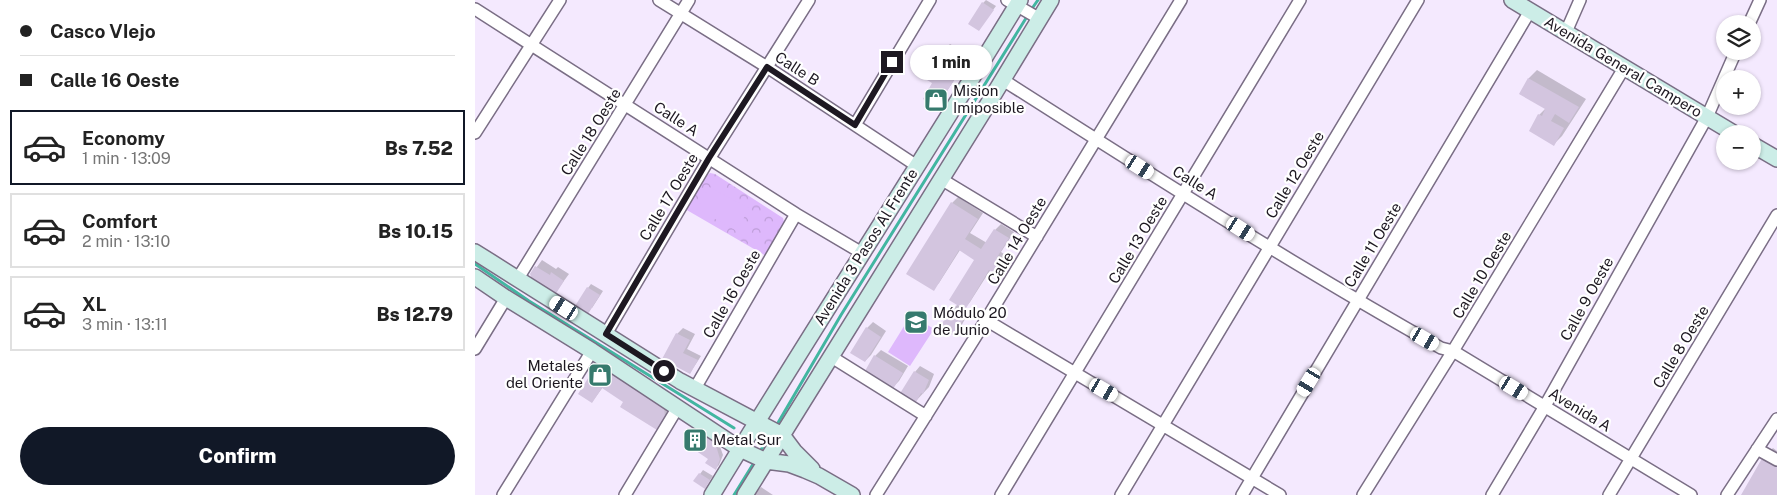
<!DOCTYPE html>
<html lang="en">
<head>
<meta charset="utf-8">
<style>
	body { margin:0; font-family:"Public Sans",sans-serif; background:#f2f2f2; color:#222; height:100vh; display:flex; flex-direction:column; font-size:19px; white-space:nowrap }
	* { box-sizing:border-box; margin:0 }
	p { font-size:16px; color:#767676 }
	.icon { flex:none; width:28px; height:28px; fill:none; stroke:currentColor; stroke-width:2; stroke-linecap:round; stroke-linejoin:round }
	.map { position:relative; flex:1; overflow:hidden }
	.panel { display:flex; flex-direction:column; background:#fff; width:475px }
	.panel>* { flex:none }
	.top-card { display:grid; align-content:center; height:110px; padding:0 20px; background:#fff }
	.fabs { position:absolute; left:1241px; top:15px; display:grid; gap:10px }
	.fabs a { display:grid; place-items:center; width:45px; height:45px; border-radius:50%; background:#fff; box-shadow:0 1px 4px #0004; font-size:25px }
	.end { position:absolute; width:22px; height:22px; margin:-11px; border:6px solid #1d1821; background:#fff; box-shadow:0 0 0 2px #fff }
	.from { border-radius:50% }
	.bubble { position:absolute; height:35px; border-radius:18px; background:#fff; box-shadow:0 1px 4px #0004; font-size:16px; font-weight:800; line-height:35px; text-align:center }
	.car { position:absolute; width:15px; height:30px; margin:-15px -8px; border-radius:6px; box-shadow:0 0 4px 1px #0007; background:linear-gradient(#fff 24%,#345 0 40%,#fff 0 76%,#345 0 86%,#fff 0) }
	.top-card b { display:flex; align-items:center; gap:18px; height:48px; font-size:19px }
	.top-card b+b { border-top:1px solid #e0e0e0 }
	.top-card i { width:12px; height:12px; background:#222 }
	ul { padding:0; list-style:none }
	li { display:flex; align-items:center; gap:15px; height:75px; margin:0 10px 8px; padding:0 10px; border:2px solid #e0e0e0; border-radius:0px }
	li div { flex:1 }
	li b { display:block; font-size:19px }
	li em { font-style:normal; font-weight:800 }
	li.on { border-color:#111827 }
	li>.icon { width:45px; height:45px; stroke-width:1.5 }
	.action { display:flex; gap:10px; margin-top:auto; padding:10px 20px }
	.action a { flex:1; height:58px; border-radius:30px; background:#111827; color:#fff; font-size:20px; font-weight:800; line-height:58px; text-align:center }
	main { display:flex; flex:1; min-height:0 }
	.map>svg:first-child { display:block }
	.park { fill:url(#park-crowns) }
	.garden { fill:#deb8fc }
	.shadow { fill:#0003 }
	.lines { fill:none; stroke-linecap:round; stroke-linejoin:round }
	.stream { stroke:#42b6a1; stroke-width:3 }
	.building { fill:#d3c5df }
	.street-casing { stroke:#7a6e85; stroke-width:14 }
	.secondary-casing { stroke:#7a6e85; stroke-width:18 }
	.street { stroke:#fff; stroke-width:11 }
	.secondary { stroke:#ccede7; stroke-width:15 }
	.route { stroke:#1d1821; stroke-width:6 }
	.labels { text-anchor:middle; stroke-width:4.5; stroke-linejoin:round; paint-order:stroke }
	.street-label { font-size:15px; fill:#1d1821; stroke:#fff }
	.poi-label { font-size:15px; fill:#1d1821; stroke:#fff; text-anchor:start }
</style>
</head>
<body>
<main>
<section class="panel">
<div class="top-card">
<b><i class="from"></i>Casco VIejo</b>
<b><i></i>Calle 16 Oeste</b>
</div>
<ul>
<li class="on"><svg class="icon" aria-label="car" viewBox="0 0 24 24"><path d="M5 17H2v-5l4-1 3-4h7l3 4 3 1v5h-3M9 17h6M6 11h13"/><circle cx="7" cy="17" r="2"/><circle cx="17" cy="17" r="2"/></svg><div><b>Economy</b><p>1 min · 13:09</p></div><em>Bs 7.52</em></li>
<li><svg class="icon" aria-label="car" viewBox="0 0 24 24"><path d="M5 17H2v-5l4-1 3-4h7l3 4 3 1v5h-3M9 17h6M6 11h13"/><circle cx="7" cy="17" r="2"/><circle cx="17" cy="17" r="2"/></svg><div><b>Comfort</b><p>2 min · 13:10</p></div><em>Bs 10.15</em></li>
<li><svg class="icon" aria-label="car" viewBox="0 0 24 24"><path d="M5 17H2v-5l4-1 3-4h7l3 4 3 1v5h-3M9 17h6M6 11h13"/><circle cx="7" cy="17" r="2"/><circle cx="17" cy="17" r="2"/></svg><div><b>XL</b><p>3 min · 13:11</p></div><em>Bs 12.79</em></li>
</ul>
<div class="action"><a>Confirm</a></div>
</section>
<div class="map">
<svg width="1302" height="495" viewBox="0 0 1302 495">
	<defs>
		<pattern id="park-crowns" width="20" height="18" patternUnits="userSpaceOnUse" patternTransform="scale(1.25)"><rect width="20" height="18" fill="#deb8fc"/><path d="M2 6a3 3 0 1 1 6 0M12 15a3 3 0 1 1 6 0" fill="none" stroke="#be9dd8"/></pattern>
	</defs>
	<rect width="100%" height="100%" fill="#f4e9fe"/>
	<path class="park" d="M235,173L240,174L308,218L310,226L291,256L210,209L230,177Z"/>
	<path class="garden" d="M234,187L274,208L262,231L222,209Z
		M436,315L459,329L435,366L413,352Z"/>
	<path class="shadow" d="M511,0L521,6L504,29L508,3Z
		M475,44L495,56L462,106L459,83L469,50Z
		M1062,70L1111,99L1087,136L1079,144L1055,130L1064,115L1071,108L1045,94L1054,78Z
		M483,197L508,213L495,233L512,243L520,230L526,224L539,232L526,252L532,256L520,272L516,269L495,302L489,309L494,312L485,328L479,334L476,311L483,304L501,259L485,250L464,283L458,289L477,203Z
		M67,260L81,269L83,267L94,274L80,293L56,275Z
		M116,284L128,291L117,308L113,288Z
		M398,322L411,331L396,355L390,361L392,328Z
		M208,328L220,334L212,349L226,356L215,373L189,359L202,334Z
		M406,350L433,366L424,381L418,387L391,371L400,356Z
		M129,364L195,410L181,428L150,401L128,387L117,402L118,372Z
		M445,366L459,374L454,387L439,403L440,372Z
		M222,425L242,438L248,455L244,465L241,468L219,429Z
		M1298,448L1302,451V495H1267L1290,456Z
		M228,470L238,476L230,487L225,474Z
		M286,487L298,495H279Z"/>
	<g class="lines">
		<path class="stream" d="M556,10L563,0
			M0,264L54,301L259,428
			M300,428L366,315L553,15
			M278,438L290,443
			M284,453L295,435
			M259,495L280,461"/>
	</g>
	<path class="building" d="M507,2L519,10L504,31L493,24Z
		M468,49L490,63L462,107L448,99L457,83L452,80L461,64L459,63Z
		M1053,78L1104,107L1094,123L1080,114L1076,121L1089,128L1079,146L1054,131L1063,114L1067,116L1070,109L1044,94Z
		M476,202L503,219L490,239L506,249L519,229L534,238L521,259L527,262L520,273L514,270L490,310L474,300L499,260L484,250L459,291L431,274Z
		M60,266L75,275L76,272L89,281L80,295L57,279L55,274Z
		M112,287L125,295L113,314L100,306Z
		M475,310L489,318L479,336L465,327Z
		M391,327L406,337L390,362L375,353Z
		M201,333L215,340L208,353L223,360L215,374L187,359Z
		M399,355L428,373L418,389L390,371Z
		M122,369L129,370L189,408L190,417L182,430L145,407L148,402L127,388L117,403L103,394L117,372Z
		M439,371L454,380L448,394L446,393L440,404L424,395Z
		M218,428L238,442L242,449L245,459L241,470L230,463L233,459L208,442Z
		M1289,455L1302,463V495H1266Z
		M224,473L235,480L230,489L218,481Z"/>
	<g class="lines">
		<g class="street-casing">
			<path id="street" d="M184,0L292,67L442,166
				M532,0L565,19
				M0,9L321,214L387,253
				M1274,24L1285,0
				M1091,32L1105,0
				M528,80C672,172 817,264 966,348L978,351L1216,495
				M380,125L455,0
				M0,133L85,0
				M466,179L562,237
				M42,280L214,0
				M511,320L805,495
				M131,334L234,159L334,0
				M0,349L31,298
				M355,356L451,416
				M219,390L321,214
				M1282,449L1302,460
				M28,495L117,351
				M150,495L203,407
				M401,495L511,320L706,0
				M526,495L825,0
				M646,495L943,0
				M767,495L1055,11
				M888,495L978,351L1149,68
				M1017,495L1070,406L1232,117L1261,51
				M1134,495L1302,215
				M1252,495L1302,419"/>
		</g>
		<g class="secondary-casing">
			<path id="secondary" d="M1037,0L1260,134
				M1278,145L1302,159
				M0,252L205,381L307,435L319,451L337,469
				M0,277L31,298L117,351L265,449L291,461L314,464L330,470L344,476L377,495
				M237,495C338,329 444,166 545,0
				M270,495L513,104L576,0"/>
		</g>
		<use href="#street" class="street"/>
		<use href="#secondary" class="secondary"/>
	</g>
	<g class="lines">
		<path class="route" d="M189,371L131,334L234,158L292,67L380,125L417,62"/>
	</g>
	<defs>
		<g id="shop-square" transform="scale(1.25)"><rect x="-9" y="-9" width="18" height="18" rx="4" fill="#367a6d" stroke="#fff"/><path d="M-5-2.5h2.3a2.7 3.5 0 0 1 5.4 0H5L5.5 6h-11ZM-1.5-2.5h3a1.5 2.3 0 0 0-3 0Z" fill="#fff"/></g>
		<g id="school-square" transform="scale(1.25)"><rect x="-9" y="-9" width="18" height="18" rx="4" fill="#367a6d" stroke="#fff"/><path d="M0-5L7-2L0 1L-7-2ZM-4 1L0 2.5L4 1V4Q0 6-4 4Z" fill="#fff"/></g>
		<g id="building-square" transform="scale(1.25)"><rect x="-9" y="-9" width="18" height="18" rx="4" fill="#367a6d" stroke="#fff"/><path d="M-4-6H4V6H1V3H-1V6H-4ZM-2.5-4.3h1.7v1.8h-1.7ZM.8-4.3h1.7v1.8H.8ZM-2.5-1h1.7V.8h-1.7ZM.8-1h1.7V.8H.8Z" fill="#fff"/></g>
	</defs>
	<g fill-rule="evenodd">
		<use href="#shop-square" x="461" y="100"/>
		<use href="#school-square" x="441" y="322"/>
		<use href="#shop-square" x="125" y="375"/>
		<use href="#building-square" x="220" y="440"/>
	</g>
	<g class="labels">
		<g class="street-label">
			<text transform="translate(1148 67) rotate(31)" y="5">Avenida General Campero</text>
			<text transform="translate(322 69) rotate(33)" y="5">Calle B</text>
			<text transform="translate(201 119) rotate(33)" y="5">Calle A</text>
			<text transform="translate(116 132) rotate(-58)" y="5">Calle 18 Oeste</text>
			<text transform="translate(820 175) rotate(-59)" y="5">Calle 12 Oeste</text>
			<text transform="translate(720 183) rotate(32)" y="5">Calle A</text>
			<text transform="translate(194 197) rotate(-59)" y="5">Calle 17 Oeste</text>
			<text transform="translate(663 240) rotate(-59)" y="5">Calle 13 Oeste</text>
			<text transform="translate(542 241) rotate(-59)" y="5">Calle 14 Oeste</text>
			<text transform="translate(898 245) rotate(-59)" y="5">Calle 11 Oeste</text>
			<text transform="translate(391 247) rotate(-58)" y="5">Avenida 3 Pasos Al Frente</text>
			<text transform="translate(1007 275) rotate(-59)" y="5">Calle 10 Oeste</text>
			<text transform="translate(257 294) rotate(-60)" y="5">Calle 16 Oeste</text>
			<text transform="translate(1112 299) rotate(-61)" y="5">Calle 9 Oeste</text>
			<text transform="translate(1206 347) rotate(-59)" y="5">Calle 8 Oeste</text>
			<text transform="translate(1105 410) rotate(31)" y="5">Avenida A</text>
		</g>
		<g class="poi-label">
			<text x="478" y="96">Mision<tspan x="478" dy="17">Imiposible</tspan></text>
			<text x="458" y="318">Módulo 20<tspan x="458" dy="17">de Junio</tspan></text>
			<text x="108" y="371" text-anchor="end">Metales<tspan x="108" dy="17">del Oriente</tspan></text>
			<text x="238" y="445">Metal Sur</text>
		</g>
	</g>
</svg>
<div class="fabs">
<a><svg class="icon" aria-label="layers" viewBox="0 0 24 24"><path d="M12 4l9 5-9 5-9-5zM3 14l9 5 9-5"/></svg></a>
<a>+</a>
<a>−</a>
</div>
<i class="end from" style="left:189px;top:371px"></i>
<i class="end" style="left:417px;top:62px"></i>
<div class="bubble" style="left:435px;top:45px;width:82px">1 min</div>
<i class="car" style="left:665px;top:167px;rotate:122deg"></i>
<i class="car" style="left:766px;top:229px;rotate:122deg"></i>
<i class="car" style="left:89px;top:308px;rotate:302deg"></i>
<i class="car" style="left:950px;top:339px;rotate:120deg"></i>
<i class="car" style="left:834px;top:382px;rotate:211deg"></i>
<i class="car" style="left:1039px;top:388px;rotate:121deg"></i>
<i class="car" style="left:629px;top:390px;rotate:120deg"></i>
</div>
</main>
</body>
</html>
